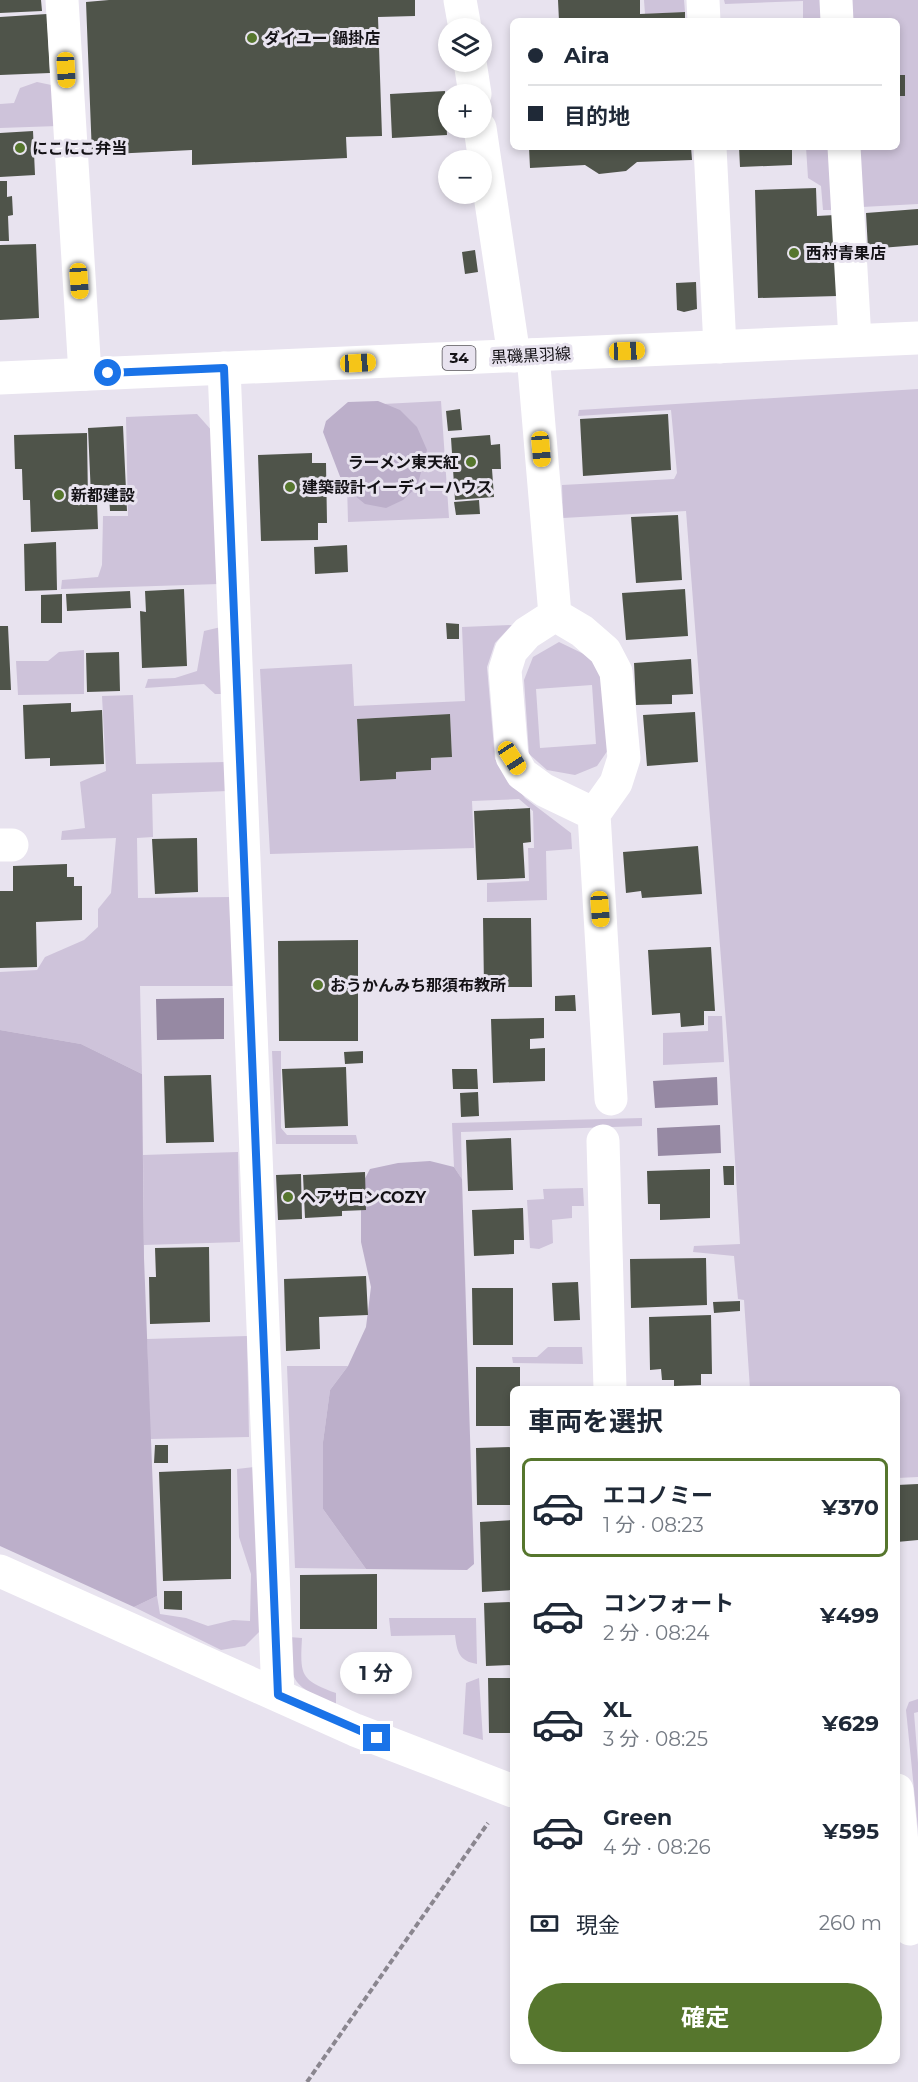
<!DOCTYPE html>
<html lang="ja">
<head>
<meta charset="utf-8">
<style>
	body { margin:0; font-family:Montserrat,"Noto Sans JP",sans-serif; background:#f2f2f3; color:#1f2937; height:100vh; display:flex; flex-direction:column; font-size:22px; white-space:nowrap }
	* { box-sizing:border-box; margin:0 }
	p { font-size:20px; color:#747a83 }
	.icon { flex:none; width:33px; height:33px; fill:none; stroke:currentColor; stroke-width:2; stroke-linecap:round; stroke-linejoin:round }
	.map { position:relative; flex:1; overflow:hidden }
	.sheet { position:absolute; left:510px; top:1386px; width:390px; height:678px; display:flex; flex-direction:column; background:#fff; border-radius:9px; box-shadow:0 3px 9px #0003 }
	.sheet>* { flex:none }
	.hud { position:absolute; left:510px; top:18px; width:390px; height:132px; border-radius:9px; box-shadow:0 3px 9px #0003; display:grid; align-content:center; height:132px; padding:0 18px; background:#fff }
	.buttons { position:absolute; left:438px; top:18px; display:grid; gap:12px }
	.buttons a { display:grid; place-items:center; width:54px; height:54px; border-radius:50%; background:#fff; box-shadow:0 3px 9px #0003; font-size:30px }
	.end { position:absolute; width:27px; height:27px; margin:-14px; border:8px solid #1a73e8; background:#fff; box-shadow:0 0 0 3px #fff }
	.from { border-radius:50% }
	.bubble { position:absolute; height:42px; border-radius:21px; background:#fff; box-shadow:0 3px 9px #0003; font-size:20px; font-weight:700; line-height:42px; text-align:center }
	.car { position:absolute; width:18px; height:36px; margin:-18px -9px; border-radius:8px; box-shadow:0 0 4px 2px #0007; background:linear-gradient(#f5c518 24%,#345 0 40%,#f5c518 0 76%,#345 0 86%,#f5c518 0) }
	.hud b { display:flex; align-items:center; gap:21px; height:57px; font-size:22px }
	.hud b+b { border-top:2px solid #e0e1e3 }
	.hud i { width:15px; height:15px; background:#1f2937 }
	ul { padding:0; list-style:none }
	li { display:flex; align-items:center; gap:18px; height:99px; margin:0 12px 9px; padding:0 6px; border:3px solid transparent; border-radius:9px }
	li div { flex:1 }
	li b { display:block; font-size:22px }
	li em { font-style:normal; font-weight:700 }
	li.on { border-color:#56762d }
	li>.icon { width:54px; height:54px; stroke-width:1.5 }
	h2 { padding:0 18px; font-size:27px; line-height:72px }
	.pay { display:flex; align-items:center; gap:15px; height:66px; padding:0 18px; font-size:22px }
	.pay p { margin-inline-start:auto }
	.button { display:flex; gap:12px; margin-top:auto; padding:12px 18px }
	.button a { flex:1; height:69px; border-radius:36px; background:#56762d; color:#fff; font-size:24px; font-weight:700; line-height:69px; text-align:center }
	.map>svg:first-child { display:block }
	.green { fill:#cec3da; fill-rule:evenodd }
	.forest { fill:#bcafca }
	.water { fill:#9689a3 }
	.building { fill:#4f544a }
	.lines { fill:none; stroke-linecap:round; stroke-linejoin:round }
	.path { stroke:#8a868f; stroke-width:4; stroke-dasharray:6 3; stroke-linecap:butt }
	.minor { stroke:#fff; stroke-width:33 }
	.major { stroke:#fff; stroke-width:33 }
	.route { stroke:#1a73e8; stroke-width:8 }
	.poi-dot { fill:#56762d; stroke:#e8e3ef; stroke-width:2 }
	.labels { text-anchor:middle; stroke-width:6; stroke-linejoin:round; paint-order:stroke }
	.shield { fill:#e8e3ef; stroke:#545157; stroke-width:1.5 }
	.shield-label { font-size:15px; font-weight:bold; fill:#141216 }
	.poi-label { font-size:16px; font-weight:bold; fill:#141216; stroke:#e8e3ef; text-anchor:start }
	.street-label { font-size:16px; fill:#141216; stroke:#e8e3ef }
</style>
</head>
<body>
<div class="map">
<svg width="918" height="2082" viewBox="0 0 918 2082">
	<rect width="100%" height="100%" fill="#e8e3ef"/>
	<path class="green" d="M644,0H684L685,12L645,14Z
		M724,0H824L825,21H803V1L725,4Z
		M850,0H918V204L862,207L859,147H897V21H851Z
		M37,82L56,86L58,126L0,128V104L14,103L20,88Z
		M806,147H831L836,210H823L821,186L808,178Z
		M918,389V1477L897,1478V1389H750L744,1300L738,1299L734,1256L693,1252L694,1246L740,1244L729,1061L686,511L563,518L562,485L674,479L677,473L671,410L578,416L579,410Z
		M441,401L449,518L348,522L345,406Z
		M197,414L213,432L219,584L61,589L62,580L98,577L102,565L103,516H128L126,417Z
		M512,625L495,643L487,667L495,759L525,798L571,833L572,849L546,851L547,900L487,902V883L529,881L528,848H534L533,811L519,799L472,801L474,848L270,854L260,669L352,664L354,706L465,701L462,627ZM450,714L452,757L431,758V770L396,772L395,779L360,781L357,719Z
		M221,627L224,694H215L204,684L145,688L148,679L175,678L197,671L204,631Z
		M559,642L590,657L603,674L608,750L597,766L575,775L547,770L529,754L524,680L533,657ZM592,685L596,744L540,748L536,689Z
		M84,650V694L18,695L16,661H48L59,652Z
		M133,695L136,764L226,762L228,791L152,794L153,837L137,838L138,898L232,897L236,986H140L142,1074L81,1044L0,1030V972L37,970L45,957L84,940L98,927V909L111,893L116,838L61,840L62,831L85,828L80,782L106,771L102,696Z
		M708,1016H722L724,1062L663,1065V1033L708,1031Z
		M272,1051H281V1128L287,1135H356L358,1144H276Z
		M642,1118V1126L461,1132L462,1179L454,1167L452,1123Z
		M238,1152L240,1242L144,1245L143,1155Z
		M583,1188L584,1206H572V1218L552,1220L553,1243L539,1249L530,1248L527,1200L544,1199L543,1189Z
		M247,1336L249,1437L150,1439L147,1339Z
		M548,1347H582L583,1364L513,1363L512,1357H537Z
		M287,1366H348L330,1390L323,1442V1509L366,1569L295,1568Z
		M254,1467L260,1631L245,1646L221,1650L134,1607L157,1596L160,1614L186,1618L208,1626L233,1620L250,1621L251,1574L239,1537L237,1469Z
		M389,1618H476L477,1664C459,1661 457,1652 455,1635L391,1636Z
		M289,1637L302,1638C300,1675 300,1680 336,1693V1704C294,1687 289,1683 289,1637Z
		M479,1678L483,1740L463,1734L466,1683Z
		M918,1699V1712L914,1713L918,1763V1829L906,1710L909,1702Z"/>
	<path class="forest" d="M378,401L400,410L417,427L427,450L417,487L403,500L386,508L365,504L344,487L323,432L326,421L348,402Z
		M0,1030L81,1044L142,1074L144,1258L157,1596L134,1607L0,1546Z
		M430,1161L454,1167L462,1179L474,1564L467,1570L366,1569L323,1509V1442L330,1390L348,1366L366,1327L371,1287L361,1242V1186L370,1169L398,1163Z"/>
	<path class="water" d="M224,998V1039L157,1040L156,999Z
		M717,1077L718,1105L655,1108L653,1081Z
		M720,1125L721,1153L658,1156L657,1128Z"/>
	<path class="building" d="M0,0H41L42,11L0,13Z
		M109,0H415V16L378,17L382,136L346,137L347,158L192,165V150L92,155L86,2Z
		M558,0H640V14L685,12V21H559Z
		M47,14L50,73L0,75V17Z
		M897,75H905V96H897Z
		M445,91L447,135L392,138L390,94Z
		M33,131L35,175L0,177V133Z
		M529,147H691L692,160L637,162L626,171L599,174L585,165L530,168Z
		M739,147H792V165L740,167Z
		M0,181H7V197L12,196L13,215L8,216L9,241H0Z
		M816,188L817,216L835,215L838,296L758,298L755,190Z
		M918,209V245L868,249L866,213Z
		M36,244L39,318L0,320V245Z
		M475,250L478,272L465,274L462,252Z
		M696,282L697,309L684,312L677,310L676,283Z
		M460,409L462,430L448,431L446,411Z
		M668,414L671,470L583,476L580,419Z
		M123,426L127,511H110L109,495L91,496L88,428Z
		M87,433L88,502L97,501L98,529L31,532L30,500H23L22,469H15L14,435Z
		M490,435L491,445L500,444L501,469H492L494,497L455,500L451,438Z
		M312,453V463H326L327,523H318V540L261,541L258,455Z
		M479,500L480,514L456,515L454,502Z
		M678,515L682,580L636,583L631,517Z
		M56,542L57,590L25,591L24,544Z
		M347,545L348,572L315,574L314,547Z
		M184,589L187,666L142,668L140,611L146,612L145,591Z
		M685,589L688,636L626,640L622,593Z
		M130,591L131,608L67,611L66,594Z
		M62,594V623H41V595Z
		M446,623L459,624V639H447Z
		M0,626H8L11,690H0Z
		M119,652L120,691L87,692L86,653Z
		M691,659L693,694L672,695V704L636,705L634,663Z
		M71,703V712L102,710L104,764L50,766V758L25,759L23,705Z
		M695,712L698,762L647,766L643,715Z
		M450,714L452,757L431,758V770L396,772V779L360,781L357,719Z
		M530,808L531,842L523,843L525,878L477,880L474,811Z
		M197,838L198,892L155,894L152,839Z
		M698,846L702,894L642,898L641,891L626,893L623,852Z
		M67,864V877H74V886H82V920L36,922L37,967L0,968V891H13V866Z
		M483,918H531L532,987H484Z
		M358,940V1041H279L278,941Z
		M711,947L715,1011H704V1025L681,1027L680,1013L652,1015L648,950Z
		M575,995L576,1011H555V996Z
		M544,1018V1038L530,1039V1049L545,1048V1081L493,1083L491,1019Z
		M363,1051V1063L345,1064L344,1052Z
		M346,1067L348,1126L285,1128L282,1069Z
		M452,1069H477L478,1089H453Z
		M211,1075L214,1142L166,1143L164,1076Z
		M478,1092L479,1116L461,1117L460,1093Z
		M511,1138L513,1190L468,1191L466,1140Z
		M723,1166H734V1185H724Z
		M710,1169V1218L660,1220V1204H648L647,1171Z
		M365,1172L366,1210L342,1211V1216L305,1218L303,1175Z
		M301,1174L302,1219L278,1220L276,1175Z
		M523,1208L524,1240H514V1254L474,1256L472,1210Z
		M209,1247L210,1322L150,1324L149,1277H156L155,1248Z
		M706,1258L707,1305L631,1308L630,1259Z
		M366,1276L368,1315L319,1317L320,1349L286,1351L284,1279Z
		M578,1282L580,1320L554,1321L552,1283Z
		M472,1288H513V1345H473Z
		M740,1301V1311L714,1313L713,1302Z
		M711,1315L712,1374H701V1385L674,1386V1380H662L661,1369L650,1370L649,1317Z
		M476,1367H520V1389H513V1426H476Z
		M155,1445H168V1463H154Z
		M513,1447V1505H477L476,1448Z
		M231,1469V1579L163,1581L159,1472Z
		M918,1484V1540L897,1542V1485Z
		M513,1520V1590L482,1592L480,1522Z
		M377,1574V1629H300V1575Z
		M164,1591H182V1610L164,1609Z
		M513,1602V1665L486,1666L484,1603Z
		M488,1678H513V1733H489Z"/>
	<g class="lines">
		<path class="path" d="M307,2082L488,1823"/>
		<path class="minor" d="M62,0L85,374
			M460,0L465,28
			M703,0L704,21
			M836,0L837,21
			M470,62L475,94
			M480,128L514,356
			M710,147L720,347
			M844,147L855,340
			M533,355L555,615L582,631L605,651L616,672L624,758L616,783L594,814L611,1099
			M224,368L278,1695
			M555,615L527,633L511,651L505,670L512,757L522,774L544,790L594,814
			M0,845H12
			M603,1141L610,1389
			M0,1571L355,1730L513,1791
			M897,1790L910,1929"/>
		<path class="major" d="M0,378L918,338"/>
	</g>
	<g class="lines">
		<path class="route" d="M108,373L224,368L278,1695L377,1738"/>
	</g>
	<g class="poi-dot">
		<circle cx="252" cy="38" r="6"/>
		<circle cx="20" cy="148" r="6"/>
		<circle cx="794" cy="253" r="6"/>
		<circle cx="471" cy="462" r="6"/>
		<circle cx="290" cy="487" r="6"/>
		<circle cx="59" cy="495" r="6"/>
		<circle cx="318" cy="985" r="6"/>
		<circle cx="288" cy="1197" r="6"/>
	</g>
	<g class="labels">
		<rect class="shield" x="442.5" y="346" width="33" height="24" rx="4.5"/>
		<g class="shield-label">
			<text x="459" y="363">34</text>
		</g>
		<g class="poi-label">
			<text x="264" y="44">ダイユー 鍋掛店</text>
			<text x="32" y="154">にこにこ弁当</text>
			<text x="806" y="259">西村青果店</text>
			<text x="459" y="468" text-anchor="end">ラーメン東天紅</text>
			<text x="302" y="493">建築設計イーディーハウス</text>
			<text x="71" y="501">新都建設</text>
			<text x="330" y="991">おうかんみち那須布教所</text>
			<text x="300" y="1203">ヘアサロンCOZY</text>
		</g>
		<g class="street-label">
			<text transform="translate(531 355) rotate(-3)" y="6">黒磯黒羽線</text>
		</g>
	</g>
</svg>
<div class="buttons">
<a><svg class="icon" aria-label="layers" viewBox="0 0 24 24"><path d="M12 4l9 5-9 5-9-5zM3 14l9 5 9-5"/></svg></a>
<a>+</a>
<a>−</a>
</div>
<i class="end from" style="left:108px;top:373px"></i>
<i class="end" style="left:377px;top:1738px"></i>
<div class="bubble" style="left:340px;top:1652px;width:72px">1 分</div>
<i class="car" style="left:66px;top:70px;rotate:177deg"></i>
<i class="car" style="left:79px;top:281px;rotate:176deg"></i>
<i class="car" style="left:627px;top:351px;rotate:88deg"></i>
<i class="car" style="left:358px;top:363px;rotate:87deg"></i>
<i class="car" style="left:541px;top:449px;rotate:175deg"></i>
<i class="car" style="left:512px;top:758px;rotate:147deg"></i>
<i class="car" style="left:600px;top:909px;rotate:176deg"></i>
<div class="hud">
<b><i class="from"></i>Aira</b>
<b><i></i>目的地</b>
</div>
<section class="sheet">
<h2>車両を選択</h2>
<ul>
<li class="on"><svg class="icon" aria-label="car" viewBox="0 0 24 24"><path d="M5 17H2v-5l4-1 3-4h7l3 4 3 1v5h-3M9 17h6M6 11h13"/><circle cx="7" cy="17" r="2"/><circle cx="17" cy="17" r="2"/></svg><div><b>エコノミー</b><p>1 分 · 08:23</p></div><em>¥370</em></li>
<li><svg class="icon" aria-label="car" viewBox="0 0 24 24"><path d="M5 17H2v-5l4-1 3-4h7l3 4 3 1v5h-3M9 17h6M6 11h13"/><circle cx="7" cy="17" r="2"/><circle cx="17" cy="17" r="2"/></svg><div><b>コンフォート</b><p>2 分 · 08:24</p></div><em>¥499</em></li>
<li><svg class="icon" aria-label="car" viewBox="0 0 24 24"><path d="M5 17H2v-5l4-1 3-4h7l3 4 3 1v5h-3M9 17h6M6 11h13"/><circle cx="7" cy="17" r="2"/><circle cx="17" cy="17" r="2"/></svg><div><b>XL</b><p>3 分 · 08:25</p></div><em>¥629</em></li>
<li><svg class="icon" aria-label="car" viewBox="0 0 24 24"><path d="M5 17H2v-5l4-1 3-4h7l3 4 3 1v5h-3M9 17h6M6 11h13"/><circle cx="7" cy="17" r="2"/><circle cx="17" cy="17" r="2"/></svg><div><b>Green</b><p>4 分 · 08:26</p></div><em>¥595</em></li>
</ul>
<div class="pay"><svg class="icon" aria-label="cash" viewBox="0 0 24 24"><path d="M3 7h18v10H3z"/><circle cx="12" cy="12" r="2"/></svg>現金<p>260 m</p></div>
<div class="button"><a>確定</a></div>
</section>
</div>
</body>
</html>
